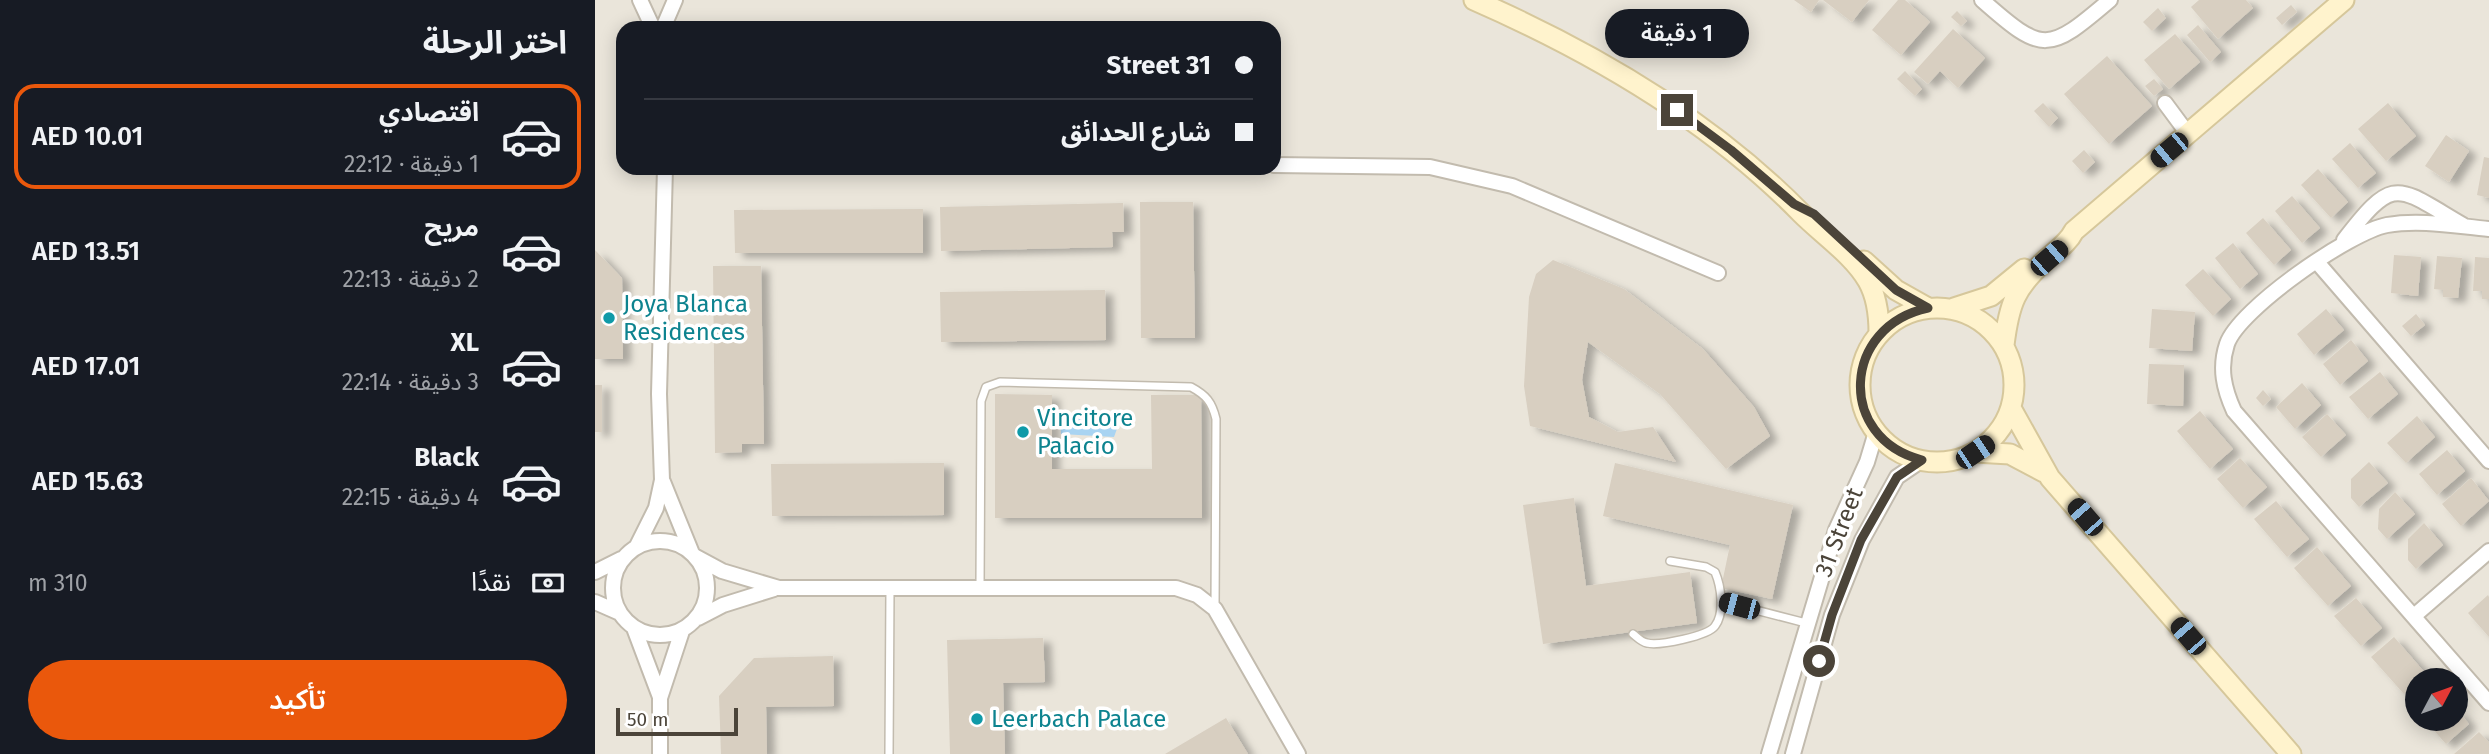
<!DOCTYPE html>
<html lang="ar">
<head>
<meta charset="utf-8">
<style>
	body { margin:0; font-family:"Fira Sans","Noto Sans Arabic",sans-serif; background:#242831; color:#f1f3f6; direction:rtl; height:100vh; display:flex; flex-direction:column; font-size:26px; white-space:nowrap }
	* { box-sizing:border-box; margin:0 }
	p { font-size:23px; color:#9ea1a6 }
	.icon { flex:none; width:38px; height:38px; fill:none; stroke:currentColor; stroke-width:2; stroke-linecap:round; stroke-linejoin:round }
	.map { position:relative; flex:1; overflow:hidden; direction:ltr }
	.side { display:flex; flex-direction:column; background:#171b24; width:595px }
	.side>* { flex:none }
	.top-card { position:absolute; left:21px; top:21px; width:665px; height:154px; border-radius:21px; box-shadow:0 4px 18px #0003; direction:rtl; display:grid; align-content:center; height:154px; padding:0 28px; background:#171b24 }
	.needle { width:46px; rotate:49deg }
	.tools { position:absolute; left:1810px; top:668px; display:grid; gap:14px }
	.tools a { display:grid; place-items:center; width:63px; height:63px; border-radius:50%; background:#171b24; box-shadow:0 4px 18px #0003; font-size:35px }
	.scale { position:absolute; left:21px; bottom:18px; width:122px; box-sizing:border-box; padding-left:7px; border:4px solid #4b4439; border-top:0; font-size:19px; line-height:24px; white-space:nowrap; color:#4b4439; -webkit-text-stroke:5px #fff; paint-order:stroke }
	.end { position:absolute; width:32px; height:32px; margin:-16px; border:9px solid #4b4439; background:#fff; box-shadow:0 0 0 4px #fff }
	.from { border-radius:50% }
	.bubble { position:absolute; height:49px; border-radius:24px; background:#171b24; box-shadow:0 4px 18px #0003; font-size:23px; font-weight:600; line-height:49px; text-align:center; direction:rtl }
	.car { position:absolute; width:21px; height:42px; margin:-21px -10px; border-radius:9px; box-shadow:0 0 5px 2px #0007; background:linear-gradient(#222 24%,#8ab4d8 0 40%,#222 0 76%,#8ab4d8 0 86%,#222 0) }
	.top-card b { display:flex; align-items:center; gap:24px; height:66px; font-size:26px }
	.top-card b+b { border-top:2px solid #363941 }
	.top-card i { width:18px; height:18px; background:#f1f3f6 }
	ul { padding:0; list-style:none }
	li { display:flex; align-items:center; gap:21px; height:105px; margin:0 14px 10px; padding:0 14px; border:4px solid transparent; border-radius:21px }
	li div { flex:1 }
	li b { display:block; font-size:26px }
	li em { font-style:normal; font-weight:600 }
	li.active { border-color:#ea580c }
	li>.icon { width:63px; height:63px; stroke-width:1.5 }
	h2 { padding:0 28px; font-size:32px; line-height:84px }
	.pay { display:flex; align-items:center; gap:18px; height:77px; padding:0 28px; font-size:26px }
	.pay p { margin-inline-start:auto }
	.primary-button { display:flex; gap:14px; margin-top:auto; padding:14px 28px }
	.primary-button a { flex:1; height:80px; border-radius:42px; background:#ea580c; color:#fff; font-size:28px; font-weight:600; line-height:80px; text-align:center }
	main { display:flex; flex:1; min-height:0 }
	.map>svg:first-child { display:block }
	.residential { fill:#eae5da; fill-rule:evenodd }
	.water { fill:#a9d4f2 }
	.building { fill:#d8cfc1; filter:url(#shadow) }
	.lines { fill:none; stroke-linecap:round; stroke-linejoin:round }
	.lane-casing { stroke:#c2bbae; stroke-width:10 }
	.street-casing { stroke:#c2bbae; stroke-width:18 }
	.secondary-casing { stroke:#d6c79b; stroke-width:23 }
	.lane { stroke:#fff; stroke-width:7 }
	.street { stroke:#fff; stroke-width:14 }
	.secondary { stroke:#fff3cd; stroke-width:19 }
	.route { stroke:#4b4439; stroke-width:9 }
	.culture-dot { fill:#0f9aa8; stroke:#fff; stroke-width:2.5 }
	.labels { text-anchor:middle; stroke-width:7; stroke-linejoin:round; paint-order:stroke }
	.culture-label { font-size:24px; fill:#0d838f; stroke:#fff; text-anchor:start }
	.street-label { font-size:24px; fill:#4b4439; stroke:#fff }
</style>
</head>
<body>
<main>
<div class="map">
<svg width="1894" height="754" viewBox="0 0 1894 754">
	<defs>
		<filter id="shadow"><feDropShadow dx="8" dy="4.5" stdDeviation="3.5" flood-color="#0004"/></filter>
	</defs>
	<rect width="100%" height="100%" fill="#f6f3ec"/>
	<path class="residential" d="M0,0H1894V754H0ZM28,28H679V168H28ZM1822,681H1860V719H1822Z"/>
	<path class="water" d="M465,416H517L523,426L519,437L466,434Z"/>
	<path class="building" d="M1199,0H1224L1216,12Z
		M1228,0H1274L1257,22Z
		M1303,0H1310L1335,22L1306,55L1277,30Z
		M1604,0H1651L1658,8L1623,39L1596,7Z
		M1696,5L1702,12L1687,25L1681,18Z
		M1563,8L1571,18L1557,31L1548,22Z
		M1362,11L1372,21L1366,26L1356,17Z
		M1603,25L1626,52L1615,62L1592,35Z
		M1358,29L1390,58L1363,88L1345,71L1333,84L1319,72Z
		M1580,34L1605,62L1574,89L1549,60Z
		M1512,56L1557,106L1514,144L1469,94Z
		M1310,71L1327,89L1320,96L1302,79Z
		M1559,79L1568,89L1559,96L1550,86Z
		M1448,103L1463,118L1454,127L1439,111Z
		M1793,103L1821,136L1791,161L1763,129Z
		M1851,135L1874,151L1854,182L1830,166Z
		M1755,143L1781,173L1763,188L1737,159Z
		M1489,150L1500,162L1488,173L1477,161Z
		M1889,157L1894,158V198L1882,195Z
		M1723,169L1753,202L1736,218L1706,185Z
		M1697,196L1725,228L1707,243L1680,211Z
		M545,202H598L600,338H546Z
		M528,203L529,232H517L518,247L346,251L345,207Z
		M328,209V253H140L139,210Z
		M1668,218L1696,250L1679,265L1651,233Z
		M1638,243L1663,274L1645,289L1620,258Z
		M0,250L27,278L28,359H0Z
		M1799,255L1826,257L1823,296L1796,293Z
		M1842,256L1867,258L1863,298L1848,297V290L1839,289Z
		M1880,257L1894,258V299H1887V291H1878Z
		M958,260L1029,289L1108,349L1159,407L1175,436L1131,469L1065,394L993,342L987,380L994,417L1023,432L1058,427L1081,462L935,426L929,386L934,297L941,274Z
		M118,266H166L169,444H147V452L120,453Z
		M1608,269L1636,299L1618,316L1590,285Z
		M510,290L511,340L346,342L345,292Z
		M1557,309L1600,312L1597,351L1554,348Z
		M1731,309L1749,330L1719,355L1702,334Z
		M1821,314L1830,325L1816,336L1807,326Z
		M1756,340L1773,361L1745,385L1728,364Z
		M1554,364L1589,365L1588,406L1552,404Z
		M1785,372L1803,394L1773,419L1754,397Z
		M1707,383L1726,405L1700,429L1681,407Z
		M0,385H7V432H0Z
		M1668,390L1676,399L1668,406L1661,398Z
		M400,394L457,395V469H557L556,395H606L607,518H400Z
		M1605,411L1638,449L1615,469L1582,431Z
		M1732,414L1751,435L1726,457L1707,437Z
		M1822,416L1840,437L1811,463L1792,443Z
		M1852,450L1870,471L1842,495L1824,474Z
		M1645,458L1672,487L1648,508L1622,479Z
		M1774,462L1793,483L1764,507L1756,498V479Z
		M349,463V515L177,516L176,464Z
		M1020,463L1198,505L1177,599L1126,588L1135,545L1008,516Z
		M1876,478L1894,501L1866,526L1847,504Z
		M1800,492L1820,514L1792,539L1783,529L1784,509Z
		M979,498L991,586L1095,572L1102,623L948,644L928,505Z
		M1681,501L1714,539L1692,557L1659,519Z
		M1829,523L1848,545L1821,569L1813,560V539Z
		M1722,547L1756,586L1733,606L1699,568Z
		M1893,595L1894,597V637L1873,613Z
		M1761,598L1787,628L1766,646L1739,616Z
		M1799,637L1831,674L1809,694L1776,657Z
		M448,638L450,682L408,683L410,754H355L352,640Z
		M238,656L239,706L171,707L172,754H126L124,696L159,658Z
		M1860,708L1874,724L1851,744L1829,719H1860Z
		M631,718L653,754H570Z
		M1884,732L1894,742V754H1859Z"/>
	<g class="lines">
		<g class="lane-casing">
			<path id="lane" d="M385,588L386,401L391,387L405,382L596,387C611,395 617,402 621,419L620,608
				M1126,601L1211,623
				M1038,634C1042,637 1046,642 1052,643C1064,646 1113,636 1120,626C1130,613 1126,586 1120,572L1111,567L1075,561
				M294,754L295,589"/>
		</g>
		<g class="street-casing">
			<path id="street" d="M45,0L58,28
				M1387,0C1448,54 1453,53 1515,0
				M68,28L80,0
				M1570,103L1593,134
				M679,165L835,167L917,186L1123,273
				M1894,229C1861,226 1825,219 1792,225C1755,232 1644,309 1632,344C1624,368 1629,389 1639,411L1894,703
				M1749,240C1800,174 1801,186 1868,225
				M1722,262L1894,461
				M68,482L96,551
				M18 588a47 47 0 1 1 94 0a47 47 0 1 1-94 0Z
				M42,546L61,508L67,480L64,394L70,168
				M101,557L127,571L184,588H581L602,595L620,609L703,754
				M0,572L26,559
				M0,602L25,613
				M1819,616L1894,551
				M103,618L128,605L179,589
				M39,628L65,697
				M65,754V698L87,631
				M1174,754L1241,530L1272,462L1281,432
				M1198,754L1237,615L1267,540L1302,477L1327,460"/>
		</g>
		<g class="secondary-casing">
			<path id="secondary" d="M879,0C998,52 1115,120 1206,213C1228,235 1258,255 1273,281C1282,297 1284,315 1284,333
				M1269,261L1301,290L1333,308
				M1265 385a77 77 0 1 1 154 0a77 77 0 1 1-154 0Z
				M1359,308L1396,296L1429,269
				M1409,345C1414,304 1420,287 1452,259C1462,250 1473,243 1479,231L1749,0
				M1416,408L1455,478L1696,754
				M1380,452L1415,454L1449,472"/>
		</g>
		<use href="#lane" class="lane"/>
		<use href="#street" class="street"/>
		<use href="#secondary" class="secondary"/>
	</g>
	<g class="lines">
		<path class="route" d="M1082,110L1136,150L1199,204L1219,214L1301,290L1333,308C1247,326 1241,438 1327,460L1302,477L1266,540L1237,615L1224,661"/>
	</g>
	<g class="culture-dot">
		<circle cx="14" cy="318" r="7"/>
		<circle cx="428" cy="432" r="7"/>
		<circle cx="382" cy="719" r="7"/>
	</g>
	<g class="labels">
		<g class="culture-label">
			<text x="28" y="312">Joya Blanca<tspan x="28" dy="28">Residences</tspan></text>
			<text x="442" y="426">Vincitore<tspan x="442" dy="28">Palacio</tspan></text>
			<text x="396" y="727">Leerbach Palace</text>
		</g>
		<g class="street-label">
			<text transform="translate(1244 532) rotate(-69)" y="8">31 Street</text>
		</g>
	</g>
</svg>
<div class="tools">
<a><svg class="needle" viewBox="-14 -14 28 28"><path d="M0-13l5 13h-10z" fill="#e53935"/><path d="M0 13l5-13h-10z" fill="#9ea1a6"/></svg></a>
</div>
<div class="scale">50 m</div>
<i class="end from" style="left:1224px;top:661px"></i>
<i class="end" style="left:1082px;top:110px"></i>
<div class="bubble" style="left:1010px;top:9px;width:144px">1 دقيقة</div>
<i class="car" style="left:1574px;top:150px;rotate:230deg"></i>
<i class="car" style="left:1454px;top:258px;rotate:49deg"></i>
<i class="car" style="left:1380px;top:452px;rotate:56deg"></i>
<i class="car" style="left:1490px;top:517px;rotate:319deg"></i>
<i class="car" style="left:1144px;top:606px;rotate:285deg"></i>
<i class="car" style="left:1593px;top:636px;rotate:319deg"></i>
<div class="top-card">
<b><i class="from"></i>31 Street</b>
<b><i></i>شارع الحدائق</b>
</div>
</div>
<section class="side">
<h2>اختر الرحلة</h2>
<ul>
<li class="active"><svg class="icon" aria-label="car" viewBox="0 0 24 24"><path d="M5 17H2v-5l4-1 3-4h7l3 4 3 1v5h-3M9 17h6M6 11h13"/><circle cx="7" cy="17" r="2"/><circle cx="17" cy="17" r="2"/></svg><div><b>اقتصادي</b><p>1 دقيقة · 22:12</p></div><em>AED 10.01</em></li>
<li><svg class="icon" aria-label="car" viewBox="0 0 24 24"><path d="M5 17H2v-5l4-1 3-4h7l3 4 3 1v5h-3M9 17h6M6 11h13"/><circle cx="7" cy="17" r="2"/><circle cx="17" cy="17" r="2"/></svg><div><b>مريح</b><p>2 دقيقة · 22:13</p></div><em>AED 13.51</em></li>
<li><svg class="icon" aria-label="car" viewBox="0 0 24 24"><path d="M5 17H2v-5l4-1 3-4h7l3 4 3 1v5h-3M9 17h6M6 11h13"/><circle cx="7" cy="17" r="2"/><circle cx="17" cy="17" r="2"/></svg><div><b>XL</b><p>3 دقيقة · 22:14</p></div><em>AED 17.01</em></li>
<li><svg class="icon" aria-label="car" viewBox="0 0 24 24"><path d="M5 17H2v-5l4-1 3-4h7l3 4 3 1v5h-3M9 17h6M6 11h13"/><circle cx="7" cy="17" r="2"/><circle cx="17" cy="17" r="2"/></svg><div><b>Black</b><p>4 دقيقة · 22:15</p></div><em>AED 15.63</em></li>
</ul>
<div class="pay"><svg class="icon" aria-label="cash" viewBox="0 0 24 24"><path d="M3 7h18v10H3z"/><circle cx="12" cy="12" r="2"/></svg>نقدًا<p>310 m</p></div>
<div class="primary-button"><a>تأكيد</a></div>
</section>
</main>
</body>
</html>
